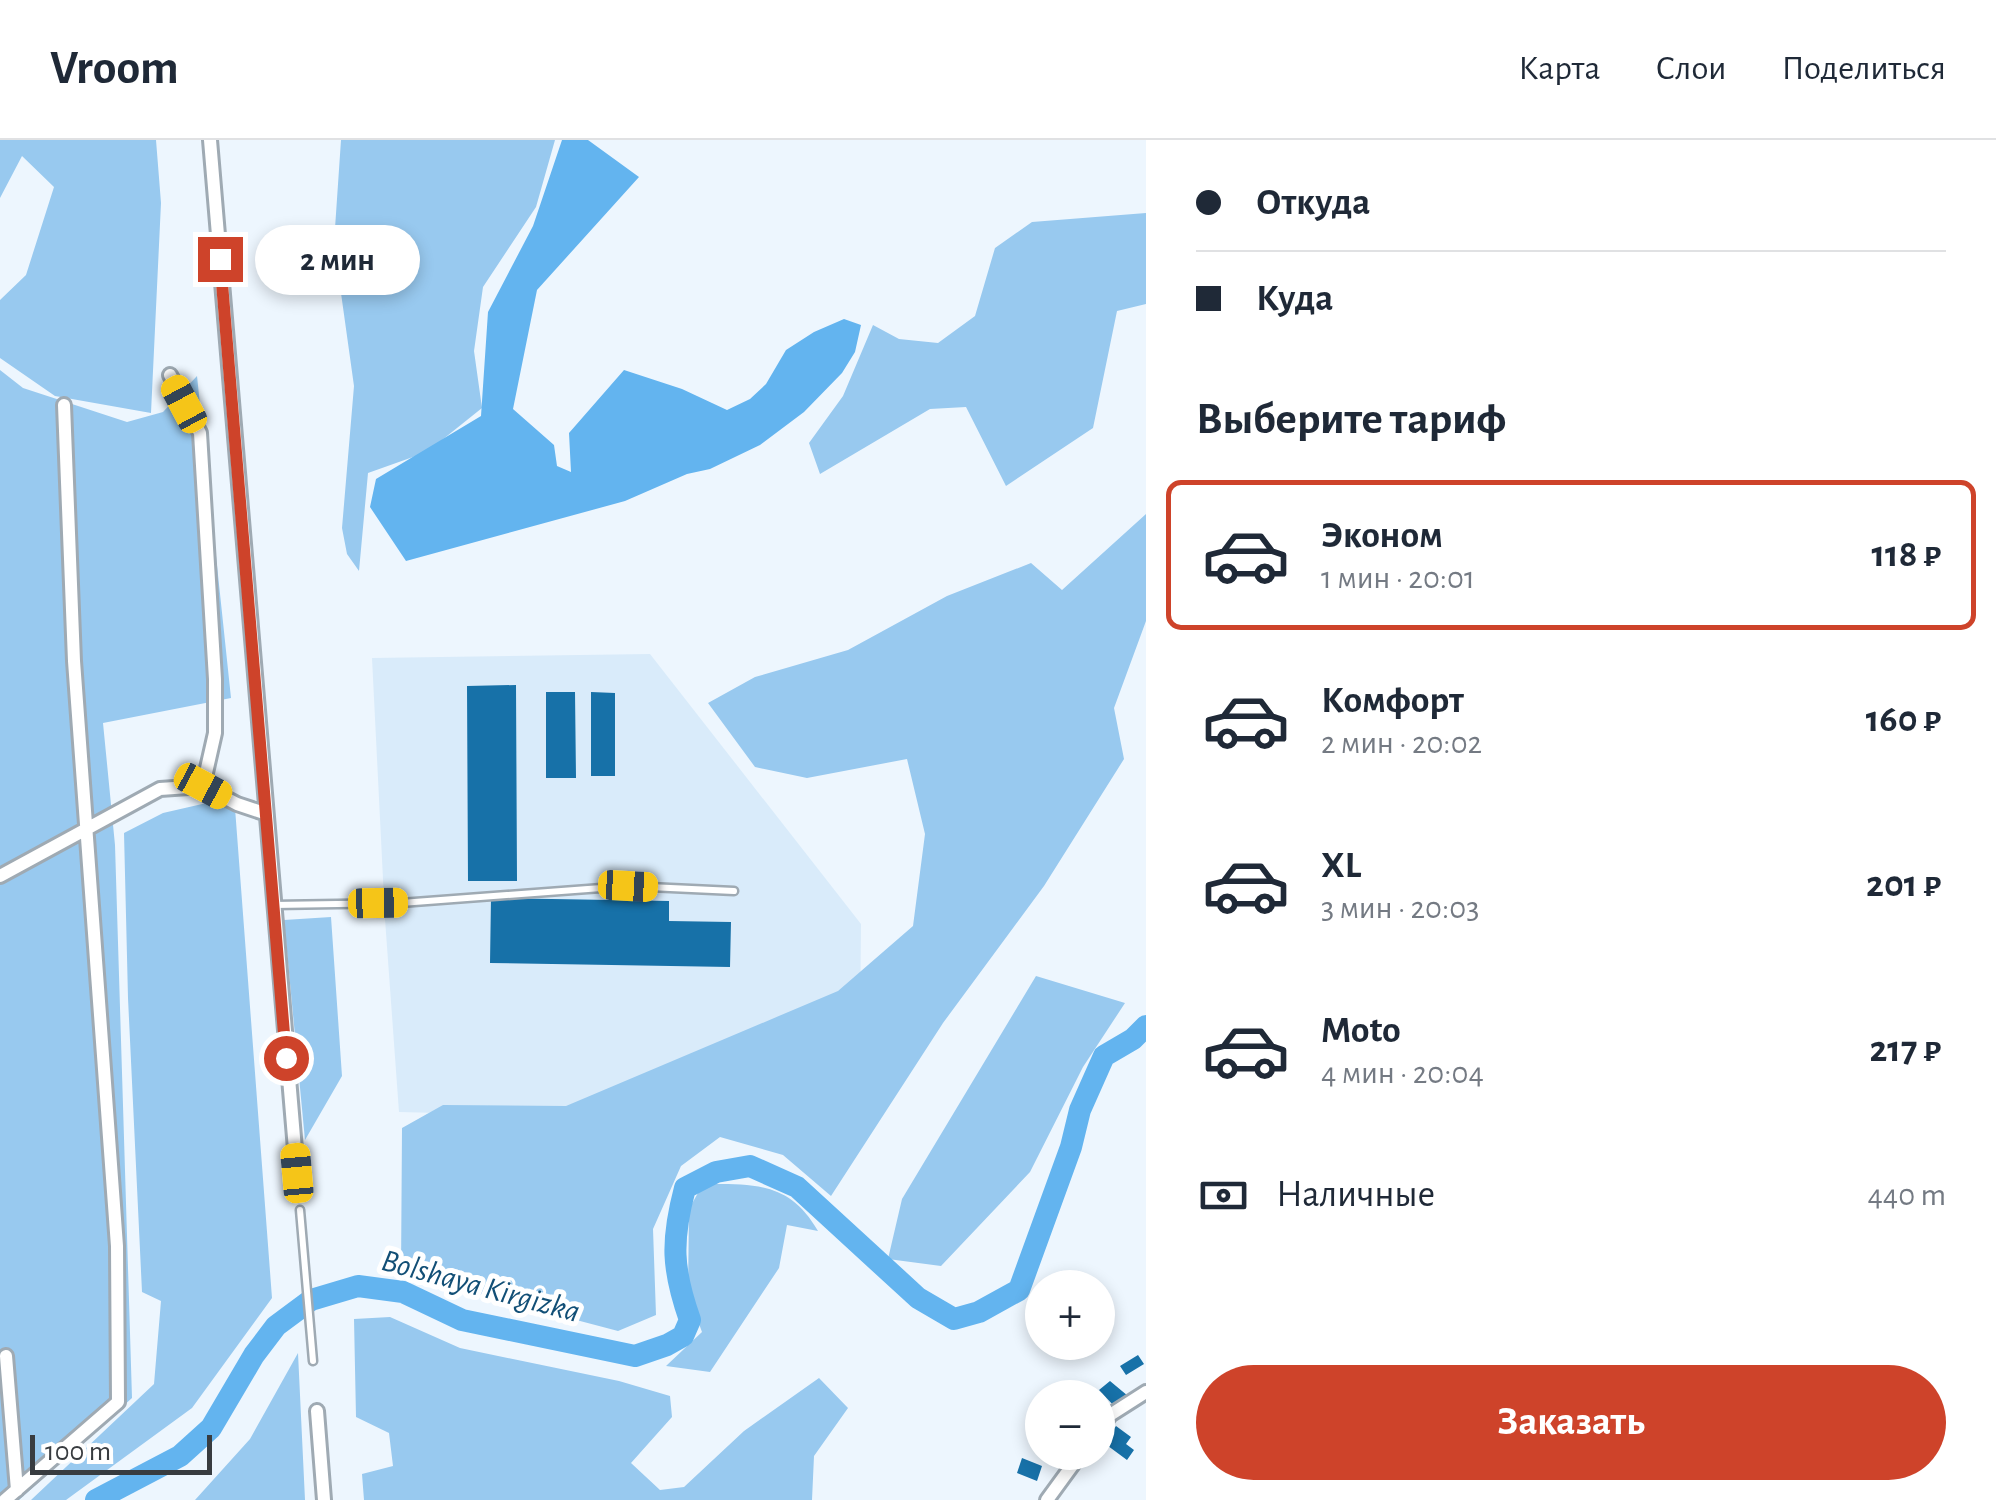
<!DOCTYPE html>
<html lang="ru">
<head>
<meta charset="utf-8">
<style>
	body { margin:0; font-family:"Alegreya Sans",sans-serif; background:#f2f2f3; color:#1f2937; height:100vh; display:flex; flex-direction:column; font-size:38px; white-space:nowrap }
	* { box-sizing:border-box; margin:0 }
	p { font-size:32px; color:#747a83 }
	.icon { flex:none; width:55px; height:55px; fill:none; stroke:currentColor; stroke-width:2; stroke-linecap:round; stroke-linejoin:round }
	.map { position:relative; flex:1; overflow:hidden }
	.drawer { display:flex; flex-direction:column; background:#fff; width:850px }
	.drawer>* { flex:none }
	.hud { display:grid; align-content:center; height:220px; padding:0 50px; background:#fff }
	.buttons { position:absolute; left:1025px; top:1130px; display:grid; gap:20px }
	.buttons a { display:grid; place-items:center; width:90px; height:90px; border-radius:50%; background:#fff; box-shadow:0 5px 15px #0003; font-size:50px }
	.scale { position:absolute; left:30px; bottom:25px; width:182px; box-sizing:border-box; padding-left:10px; border:5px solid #383c40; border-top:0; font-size:28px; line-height:35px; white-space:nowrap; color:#383c40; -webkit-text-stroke:8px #fff; paint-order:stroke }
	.end { position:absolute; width:45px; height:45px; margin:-22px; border:12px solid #ce432a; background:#fff; box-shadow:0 0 0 5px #fff }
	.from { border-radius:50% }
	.bubble { position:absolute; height:70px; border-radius:35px; background:#fff; box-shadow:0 5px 15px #0003; font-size:32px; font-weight:700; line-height:70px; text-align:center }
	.car { position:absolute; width:30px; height:60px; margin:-30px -15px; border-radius:12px; box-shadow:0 0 8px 2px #0007; background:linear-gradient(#f5c518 24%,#345 0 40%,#f5c518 0 76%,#345 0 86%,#f5c518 0) }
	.hud b { display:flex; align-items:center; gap:35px; height:95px; font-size:38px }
	.hud b+b { border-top:2px solid #e0e1e3 }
	.hud i { width:25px; height:25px; background:#1f2937 }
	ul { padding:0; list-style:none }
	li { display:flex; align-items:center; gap:30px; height:150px; margin:0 20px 15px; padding:0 30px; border:5px solid transparent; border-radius:15px }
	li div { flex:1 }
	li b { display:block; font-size:38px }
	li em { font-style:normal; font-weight:700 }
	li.active { border-color:#ce432a }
	li>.icon { width:90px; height:90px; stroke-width:1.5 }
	h2 { padding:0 50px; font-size:45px; line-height:120px }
	.pay { display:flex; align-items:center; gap:25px; height:110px; padding:0 50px; font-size:38px }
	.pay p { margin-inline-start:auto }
	.button { display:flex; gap:20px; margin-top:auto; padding:20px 50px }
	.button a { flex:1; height:115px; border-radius:60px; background:#ce432a; color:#fff; font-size:40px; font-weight:700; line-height:115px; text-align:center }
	header { display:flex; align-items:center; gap:60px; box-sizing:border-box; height:140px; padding:0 50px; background:#fff; border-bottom:2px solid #e0e1e3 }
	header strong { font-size:48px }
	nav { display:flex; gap:55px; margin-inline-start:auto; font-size:35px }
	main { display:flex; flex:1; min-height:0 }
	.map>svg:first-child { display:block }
	.built { fill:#d9ebfa }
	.green { fill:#98c9ef }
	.water { fill:#63b4ef }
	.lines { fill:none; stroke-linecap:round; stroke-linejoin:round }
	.river { stroke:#63b4ef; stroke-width:22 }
	.building { fill:#1771a8 }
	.service-casing { stroke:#9faab3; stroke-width:11 }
	.minor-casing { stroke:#9faab3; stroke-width:18 }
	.service { stroke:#fff; stroke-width:6 }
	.minor { stroke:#fff; stroke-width:12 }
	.route { stroke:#ce432a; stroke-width:12 }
	.labels { text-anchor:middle; stroke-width:10; stroke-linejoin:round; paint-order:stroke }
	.water-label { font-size:32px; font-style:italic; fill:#124f76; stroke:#fff }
</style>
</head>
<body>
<header>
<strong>Vroom</strong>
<nav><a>Карта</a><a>Слои</a><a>Поделиться</a></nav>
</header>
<main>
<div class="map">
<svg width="1146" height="1360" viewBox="0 0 1146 1360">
	<rect width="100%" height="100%" fill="#edf6fe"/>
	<path class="built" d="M650,514L861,784L860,893L560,976L399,972L385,779L372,518Z"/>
	<path class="green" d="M0,0H156L161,63L151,273L55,256L0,218V160L26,135L54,47L22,16L0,58Z
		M341,0H555L536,67L483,147L474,211L482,268L427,312L368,333L359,431L347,414L342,388L354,246L334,103Z
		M1146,73V164L1117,171L1093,288L1006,346L966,267L930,269L820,334L809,303L843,256L873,185L899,199L938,203L975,176L995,108L1032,82Z
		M0,230L23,248L127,282L163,272L197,236L231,558L103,583L115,705L132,1258L19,1360H0Z
		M1146,374V481L1114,568L1124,619L1044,746L943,883L831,1056L783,1015L720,997L681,1026L653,1089L656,1175L618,1191L401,1134L402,988L443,965L566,966L838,851L913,786L925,694L907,619L807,638L755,627L708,563L755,537L848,510L947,456L1031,423L1062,450Z
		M211,662L235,668L272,1158L192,1268L66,1360H31L154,1244L161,1161L142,1152L128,858L124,693L163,673Z
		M331,777L342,936L305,1000L284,780Z
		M1036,836L1125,863L1083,927L1030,1032L941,1126L888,1119L902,1059Z
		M703,1044C755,1044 790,1042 818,1091L787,1085L779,1128L710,1232L666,1226L702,1192L688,1154L689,1069Z
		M390,1177L460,1208L619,1241L670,1256L672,1277L631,1323L660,1350L684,1347L744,1291L819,1238L848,1268L814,1316L812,1360H364L362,1334L393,1326L389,1293L356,1277L354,1179Z
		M298,1213L305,1360H195L250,1299Z"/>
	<path class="water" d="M562,0H588L639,37L537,150L513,269L554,305L557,326L571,332L569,293L624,230L682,249L727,270L750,259L766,244L786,210L814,192L844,179L861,185L855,212L842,233L804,272L760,305L710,329L687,334L625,361L406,421L370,367L376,339L481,276L488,172L533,86Z"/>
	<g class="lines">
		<path class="river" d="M96,1360L180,1316L211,1288L254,1215L276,1186L311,1160L358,1146L403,1152L462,1180L635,1216L667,1205L683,1196L690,1180C672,1129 671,1101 685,1048L716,1032L750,1026L797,1047L918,1158L954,1179L979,1172L1019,1150L1071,1007L1080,970L1104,916L1133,899L1146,886"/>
	</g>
	<path class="building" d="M516,545L517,741H468L467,546Z
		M546,552H575L576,638H546Z
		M591,552L615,553V636H591Z
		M491,758L669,761V781L731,782L730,827L490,823Z
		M1138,1215L1144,1224L1126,1235L1120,1226Z
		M1110,1241L1128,1256L1115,1267L1099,1250Z
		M1116,1286L1131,1297L1126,1304L1134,1310L1127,1320L1104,1303Z
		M1022,1318L1042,1326L1037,1341L1017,1333Z"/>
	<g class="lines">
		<g class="service-casing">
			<path id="service" d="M274,765L401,763L628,746L734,751
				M300,1070L313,1221"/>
		</g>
		<g class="minor-casing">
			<path id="minor" d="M210,0L297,1033
				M170,235L200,293L215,539V593L203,646
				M0,736L160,649L203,646L237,664L264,673
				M6,1216L17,1350
				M317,1271L324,1360
				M1098,1292L1110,1275L1146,1252
				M5,1360L118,1262L117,1106L74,521L64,265
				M1047,1360L1082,1312"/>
		</g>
		<use href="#service" class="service"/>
		<use href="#minor" class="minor"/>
	</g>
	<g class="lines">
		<path class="route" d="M220,119L286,918"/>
	</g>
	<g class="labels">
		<g class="water-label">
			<text transform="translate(481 1145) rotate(15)" y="11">Bolshaya Kirgizka</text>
		</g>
	</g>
</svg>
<div class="buttons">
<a>+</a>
<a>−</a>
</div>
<div class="scale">100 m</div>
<i class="end from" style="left:286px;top:918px"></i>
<i class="end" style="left:220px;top:119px"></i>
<div class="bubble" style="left:255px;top:85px;width:165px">2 мин</div>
<i class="car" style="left:184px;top:264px;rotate:332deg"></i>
<i class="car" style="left:203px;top:646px;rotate:118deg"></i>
<i class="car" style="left:628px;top:746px;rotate:93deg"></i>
<i class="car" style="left:378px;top:763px;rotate:89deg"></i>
<i class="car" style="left:297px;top:1033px;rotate:355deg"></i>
</div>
<section class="drawer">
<div class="hud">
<b><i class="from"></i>Откуда</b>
<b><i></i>Куда</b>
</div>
<h2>Выберите тариф</h2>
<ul>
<li class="active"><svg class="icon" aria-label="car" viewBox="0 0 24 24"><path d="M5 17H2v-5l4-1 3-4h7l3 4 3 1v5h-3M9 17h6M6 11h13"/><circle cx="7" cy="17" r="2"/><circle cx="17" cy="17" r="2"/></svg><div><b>Эконом</b><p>1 мин · 20:01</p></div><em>118 ₽</em></li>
<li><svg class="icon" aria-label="car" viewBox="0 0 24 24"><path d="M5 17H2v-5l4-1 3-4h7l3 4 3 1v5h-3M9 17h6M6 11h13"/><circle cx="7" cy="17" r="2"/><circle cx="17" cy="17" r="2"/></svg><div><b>Комфорт</b><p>2 мин · 20:02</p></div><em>160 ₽</em></li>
<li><svg class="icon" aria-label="car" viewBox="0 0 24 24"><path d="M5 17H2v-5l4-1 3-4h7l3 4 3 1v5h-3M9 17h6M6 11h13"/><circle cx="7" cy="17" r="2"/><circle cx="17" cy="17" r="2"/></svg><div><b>XL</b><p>3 мин · 20:03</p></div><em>201 ₽</em></li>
<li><svg class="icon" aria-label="car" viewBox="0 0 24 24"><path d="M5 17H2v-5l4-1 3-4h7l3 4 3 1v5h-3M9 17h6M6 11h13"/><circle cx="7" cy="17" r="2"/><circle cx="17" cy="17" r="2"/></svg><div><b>Moto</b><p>4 мин · 20:04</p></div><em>217 ₽</em></li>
</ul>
<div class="pay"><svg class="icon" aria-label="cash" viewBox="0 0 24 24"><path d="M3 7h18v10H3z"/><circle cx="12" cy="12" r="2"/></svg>Наличные<p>440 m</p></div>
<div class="button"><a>Заказать</a></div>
</section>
</main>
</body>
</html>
